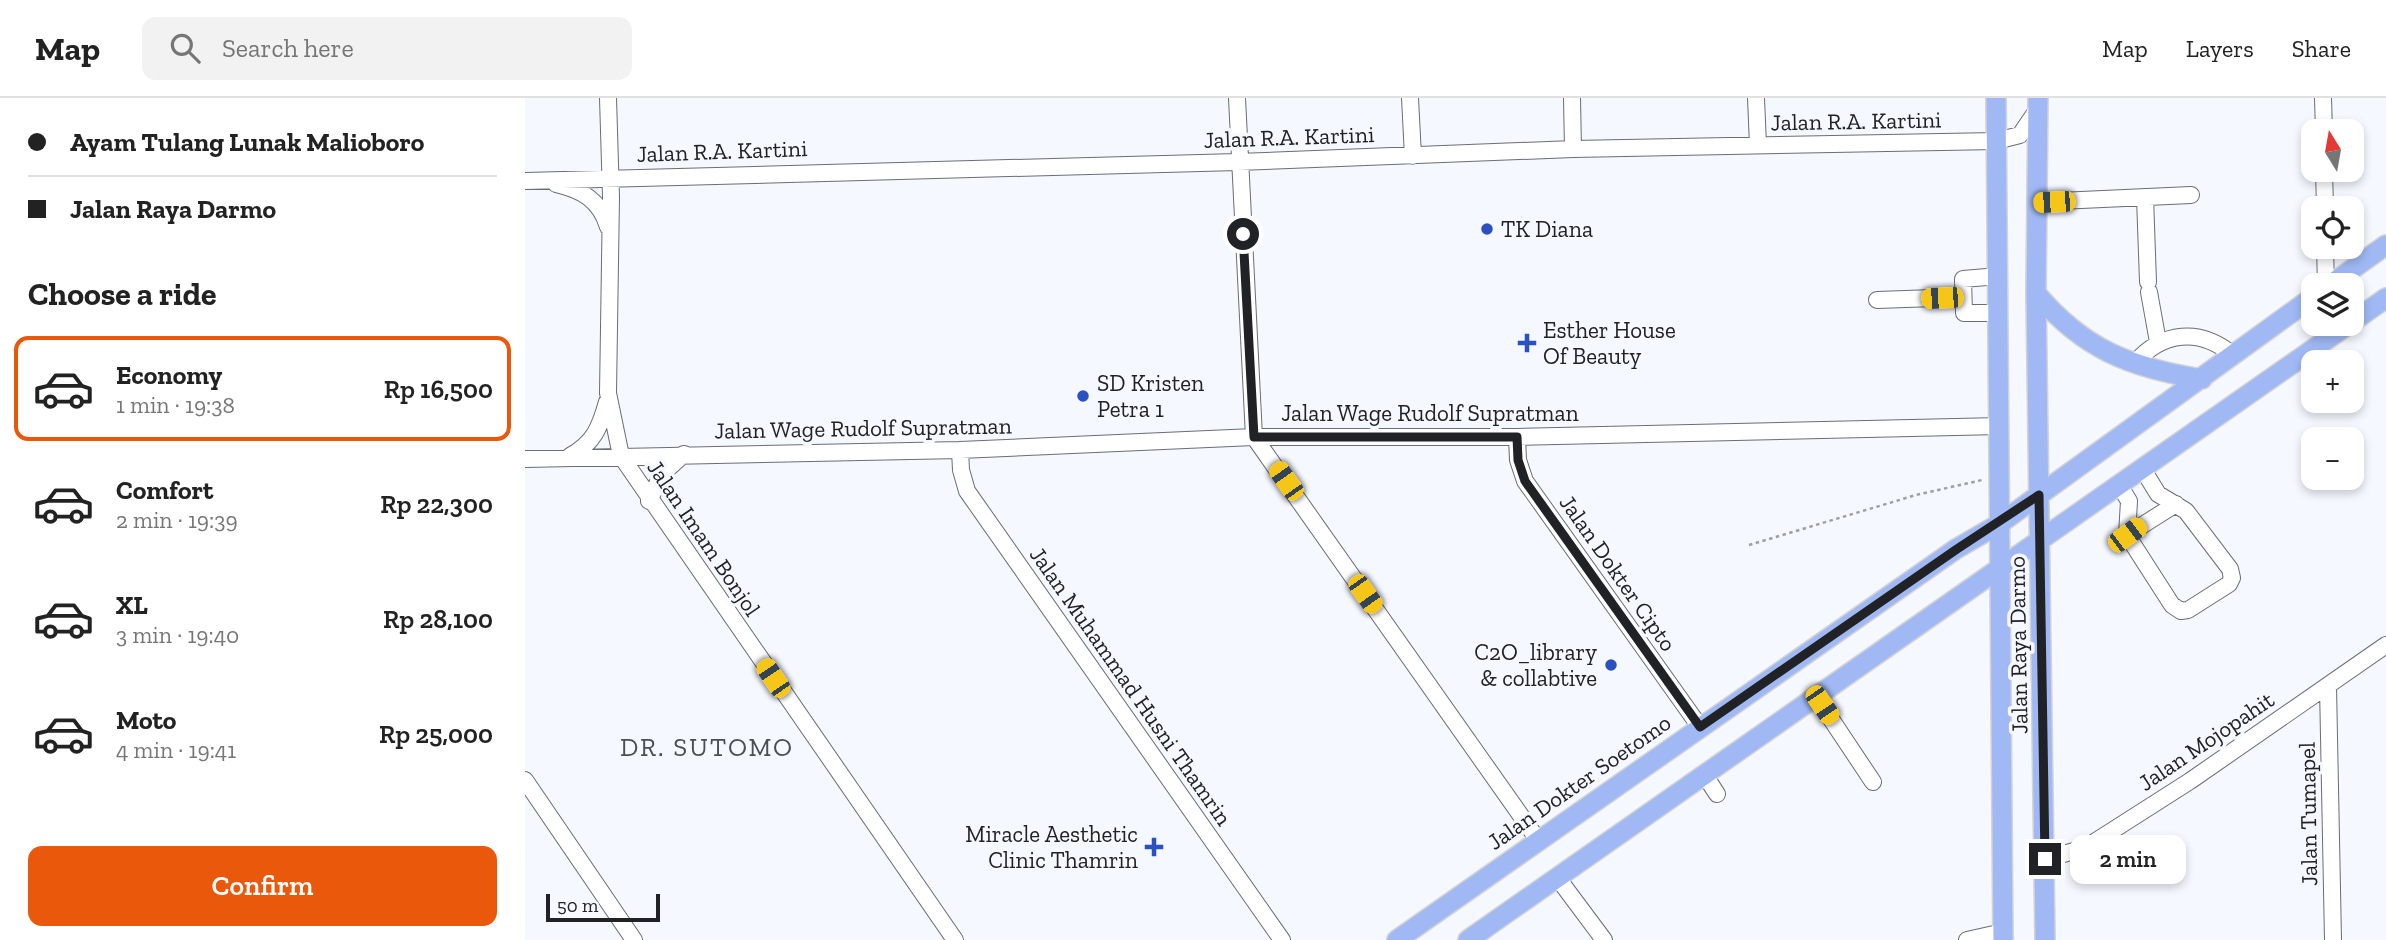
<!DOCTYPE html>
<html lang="en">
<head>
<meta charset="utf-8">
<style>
	body { margin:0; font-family:"Zilla Slab",serif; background:#f2f2f2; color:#222; height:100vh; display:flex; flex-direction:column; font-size:26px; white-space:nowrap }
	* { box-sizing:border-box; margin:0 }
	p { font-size:23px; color:#767676 }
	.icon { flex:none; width:38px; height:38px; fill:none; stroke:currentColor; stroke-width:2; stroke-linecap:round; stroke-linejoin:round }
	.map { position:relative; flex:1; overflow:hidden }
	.panel { display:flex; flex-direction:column; background:#fff; width:525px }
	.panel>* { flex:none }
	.hud { display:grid; align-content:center; height:154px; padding:0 28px; background:#fff }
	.needle { width:46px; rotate:349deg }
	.controls { position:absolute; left:1776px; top:21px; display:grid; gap:14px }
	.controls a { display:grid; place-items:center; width:63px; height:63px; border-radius:14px; background:#fff; box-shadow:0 4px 10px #0003; font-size:35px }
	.scale { position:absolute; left:21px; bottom:18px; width:114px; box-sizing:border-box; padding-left:7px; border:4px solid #212225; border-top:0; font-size:19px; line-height:24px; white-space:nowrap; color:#212225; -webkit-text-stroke:5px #f5f8ff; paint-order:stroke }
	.end { position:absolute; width:32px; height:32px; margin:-16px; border:9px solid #212225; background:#fff; box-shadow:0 0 0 4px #fff }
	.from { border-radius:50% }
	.bubble { position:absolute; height:49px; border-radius:14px; background:#fff; box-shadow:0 4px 10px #0003; font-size:23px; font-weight:600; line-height:49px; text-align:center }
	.car { position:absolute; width:21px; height:42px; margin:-21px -10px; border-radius:9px; box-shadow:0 0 5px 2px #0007; background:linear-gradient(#f5c518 24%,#345 0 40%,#f5c518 0 76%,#345 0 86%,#f5c518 0) }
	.hud b { display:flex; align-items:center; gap:24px; height:66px; font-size:26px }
	.hud b+b { border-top:2px solid #e0e0e0 }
	.hud i { width:18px; height:18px; background:#222 }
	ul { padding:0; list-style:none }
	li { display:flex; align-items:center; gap:21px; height:105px; margin:0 14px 10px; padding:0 14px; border:4px solid transparent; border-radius:14px }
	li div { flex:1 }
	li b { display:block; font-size:26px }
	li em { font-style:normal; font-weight:600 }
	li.active { border-color:#ea580c }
	li>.icon { width:63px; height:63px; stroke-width:1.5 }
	h2 { padding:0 28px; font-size:32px; line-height:84px }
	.action { display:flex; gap:14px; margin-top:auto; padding:14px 28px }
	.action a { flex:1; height:80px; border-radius:14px; background:#ea580c; color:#fff; font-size:28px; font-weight:600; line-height:80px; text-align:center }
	header { display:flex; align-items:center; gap:42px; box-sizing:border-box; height:98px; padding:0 35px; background:#fff; border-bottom:2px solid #e0e0e0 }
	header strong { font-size:33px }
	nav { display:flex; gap:38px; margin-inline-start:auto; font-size:24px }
	.search { width:490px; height:63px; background:#f2f2f2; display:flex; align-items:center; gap:18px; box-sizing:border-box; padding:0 24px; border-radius:14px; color:#767676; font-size:26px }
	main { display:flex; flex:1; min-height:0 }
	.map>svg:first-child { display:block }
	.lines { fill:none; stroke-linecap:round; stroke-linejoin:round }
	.minor-casing { stroke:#6a6d74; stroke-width:18 }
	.major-casing { stroke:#d3d3d3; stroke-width:22 }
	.path { stroke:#9d9fa5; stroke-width:2.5; stroke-dasharray:3.5 3.5; stroke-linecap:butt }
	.minor { stroke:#fff; stroke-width:16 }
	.major { stroke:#a0b9f5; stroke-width:19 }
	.route { stroke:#212225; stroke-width:9 }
	.poi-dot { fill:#2b51c0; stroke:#f5f8ff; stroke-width:2.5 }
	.labels { text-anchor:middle; stroke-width:7; stroke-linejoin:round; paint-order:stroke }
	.street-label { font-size:23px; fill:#212225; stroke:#f5f8ff }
	.poi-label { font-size:23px; fill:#212225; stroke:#f5f8ff; text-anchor:start }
	.quarter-label { font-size:26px; letter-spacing:2px; fill:#4b4e55; stroke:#f5f8ff }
</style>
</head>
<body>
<header>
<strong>Map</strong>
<div class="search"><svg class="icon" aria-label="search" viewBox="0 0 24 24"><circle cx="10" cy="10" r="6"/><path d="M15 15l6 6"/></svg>Search here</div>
<nav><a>Map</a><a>Layers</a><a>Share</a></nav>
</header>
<main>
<section class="panel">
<div class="hud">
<b><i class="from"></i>Ayam Tulang Lunak Malioboro</b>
<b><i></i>Jalan Raya Darmo</b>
</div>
<h2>Choose a ride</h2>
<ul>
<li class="active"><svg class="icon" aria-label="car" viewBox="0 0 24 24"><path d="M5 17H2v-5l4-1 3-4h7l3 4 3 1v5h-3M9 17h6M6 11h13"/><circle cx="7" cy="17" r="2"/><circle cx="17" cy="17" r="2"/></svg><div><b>Economy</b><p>1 min · 19:38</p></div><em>Rp 16,500</em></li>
<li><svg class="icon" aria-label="car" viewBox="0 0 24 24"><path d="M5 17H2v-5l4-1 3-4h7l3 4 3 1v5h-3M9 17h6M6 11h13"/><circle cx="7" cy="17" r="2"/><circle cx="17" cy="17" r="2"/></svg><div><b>Comfort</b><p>2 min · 19:39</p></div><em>Rp 22,300</em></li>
<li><svg class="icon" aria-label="car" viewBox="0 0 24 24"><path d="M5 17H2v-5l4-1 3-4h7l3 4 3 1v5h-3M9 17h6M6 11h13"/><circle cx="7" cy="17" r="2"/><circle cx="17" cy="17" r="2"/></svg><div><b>XL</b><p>3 min · 19:40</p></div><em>Rp 28,100</em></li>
<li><svg class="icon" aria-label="car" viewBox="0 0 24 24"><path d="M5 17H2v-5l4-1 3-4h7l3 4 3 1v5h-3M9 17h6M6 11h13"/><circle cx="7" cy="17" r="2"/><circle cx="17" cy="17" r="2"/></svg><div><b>Moto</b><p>4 min · 19:41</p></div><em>Rp 25,000</em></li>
</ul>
<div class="action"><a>Confirm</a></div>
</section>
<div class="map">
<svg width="1861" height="842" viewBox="0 0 1861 842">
	<rect width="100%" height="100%" fill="#f5f8ff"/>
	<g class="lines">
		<g class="minor-casing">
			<path id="minor" d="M83,0L86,99L83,295L96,358L430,842
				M712,0L729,339
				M885,0L888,58
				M1047,0L1048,51
				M1231,0L1233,47
				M1798,0L1799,33
				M1799,72L1800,110
				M0,83L713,64L1048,51L1471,43L1495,37L1512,12
				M31,86C57,92 75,102 83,129
				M1620,99L1623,184
				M1512,104L1666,97
				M1800,149L1801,187
				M1474,178L1438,181L1439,215H1474
				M1624,194L1633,244
				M1352,202L1438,199
				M1609,266C1637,233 1675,229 1709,258
				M729,339L1013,742
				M992,339L993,362L1000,383L1175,629
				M435,352L436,372L442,393L757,842
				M45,358C69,345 75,329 82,304
				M0,361L435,352L729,339H992L1475,328
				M1594,387L1604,403L1602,437L1647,507L1656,513L1663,512L1704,486L1707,480L1705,471L1661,413L1633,396L1617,370
				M124,403L137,376L159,356
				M1602,437L1651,406
				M1803,588L1808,842
				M1290,597L1348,684
				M1179,676L1192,696
				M0,682L109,842
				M1520,761L1560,750L1665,683L1861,547
				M1032,779L1079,842
				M1442,842L1478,834"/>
		</g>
		<g class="major-casing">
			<path id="major" d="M1471,0L1478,842
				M1513,0L1511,195L1520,842
				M1805,187L1861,147
				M1511,195C1558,251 1606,270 1677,281
				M1827,224L1861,200
				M872,842L1431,451L1474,426L1788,199
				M943,842L1824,226"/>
		</g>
		<path class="path" d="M1224,447L1391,397L1457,382"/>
		<use href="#minor" class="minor"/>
		<use href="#major" class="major"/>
	</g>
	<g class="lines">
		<path class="route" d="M718,136L729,339H992L993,362L1000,383L1175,629L1432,451L1514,397L1520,761"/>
	</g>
	<g class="poi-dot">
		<circle cx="962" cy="131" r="7"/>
		<path d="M998.5 234.5h7v7h7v7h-7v7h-7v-7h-7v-7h7z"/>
		<circle cx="558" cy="298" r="7"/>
		<circle cx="1086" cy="567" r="7"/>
		<path d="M625.5 738.5h7v7h7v7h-7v7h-7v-7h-7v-7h7z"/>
	</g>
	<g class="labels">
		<g class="street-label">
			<text transform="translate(1331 23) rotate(-1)" y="8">Jalan R.A. Kartini</text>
			<text transform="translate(764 39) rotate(-2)" y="8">Jalan R.A. Kartini</text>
			<text transform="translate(197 53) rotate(-2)" y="8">Jalan R.A. Kartini</text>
			<text x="905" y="323">Jalan Wage Rudolf Supratman</text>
			<text transform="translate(338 330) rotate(-1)" y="8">Jalan Wage Rudolf Supratman</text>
			<text transform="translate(179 440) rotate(56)" y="8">Jalan Imam Bonjol</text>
			<text transform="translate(1093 475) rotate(55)" y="8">Jalan Dokter Cipto</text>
			<text transform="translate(1493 547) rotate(-91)" y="8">Jalan Raya Darmo</text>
			<text transform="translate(606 588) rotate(55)" y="8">Jalan Muhammad Husni Thamrin</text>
			<text transform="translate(1681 643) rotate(-34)" y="8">Jalan Mojopahit</text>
			<text transform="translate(1054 684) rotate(-35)" y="8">Jalan Dokter Soetomo</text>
			<text transform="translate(1783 716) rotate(-91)" y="8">Jalan Tumapel</text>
		</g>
		<g class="poi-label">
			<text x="976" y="139">TK Diana</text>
			<text x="1018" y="240">Esther House<tspan x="1018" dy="26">Of Beauty</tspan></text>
			<text x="572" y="293">SD Kristen<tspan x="572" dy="26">Petra 1</tspan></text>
			<text x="1072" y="562" text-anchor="end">C2O_library<tspan x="1072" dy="26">&amp; collabtive</tspan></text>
			<text x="613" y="744" text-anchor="end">Miracle Aesthetic<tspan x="613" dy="26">Clinic Thamrin</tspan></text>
		</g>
		<g class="quarter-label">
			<text x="182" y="658">DR. SUTOMO</text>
		</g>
	</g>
</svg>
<div class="controls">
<a><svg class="needle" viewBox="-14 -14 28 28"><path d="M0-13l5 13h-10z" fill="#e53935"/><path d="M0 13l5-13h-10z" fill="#767676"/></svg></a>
<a><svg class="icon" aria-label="locate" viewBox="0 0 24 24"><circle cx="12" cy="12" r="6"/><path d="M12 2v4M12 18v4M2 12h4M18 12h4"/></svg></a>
<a><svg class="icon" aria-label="layers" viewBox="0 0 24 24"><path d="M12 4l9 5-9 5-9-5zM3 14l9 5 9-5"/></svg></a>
<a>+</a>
<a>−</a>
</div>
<div class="scale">50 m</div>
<i class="end from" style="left:718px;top:136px"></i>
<i class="end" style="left:1520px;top:761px"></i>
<div class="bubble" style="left:1545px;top:737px;width:116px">2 min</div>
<i class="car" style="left:1529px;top:104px;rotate:268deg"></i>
<i class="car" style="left:1417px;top:200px;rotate:268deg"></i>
<i class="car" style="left:761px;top:383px;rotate:325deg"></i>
<i class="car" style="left:1602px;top:437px;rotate:53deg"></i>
<i class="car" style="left:840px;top:496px;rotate:145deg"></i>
<i class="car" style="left:248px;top:580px;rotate:326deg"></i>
<i class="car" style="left:1297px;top:607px;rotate:146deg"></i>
</div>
</main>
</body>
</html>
